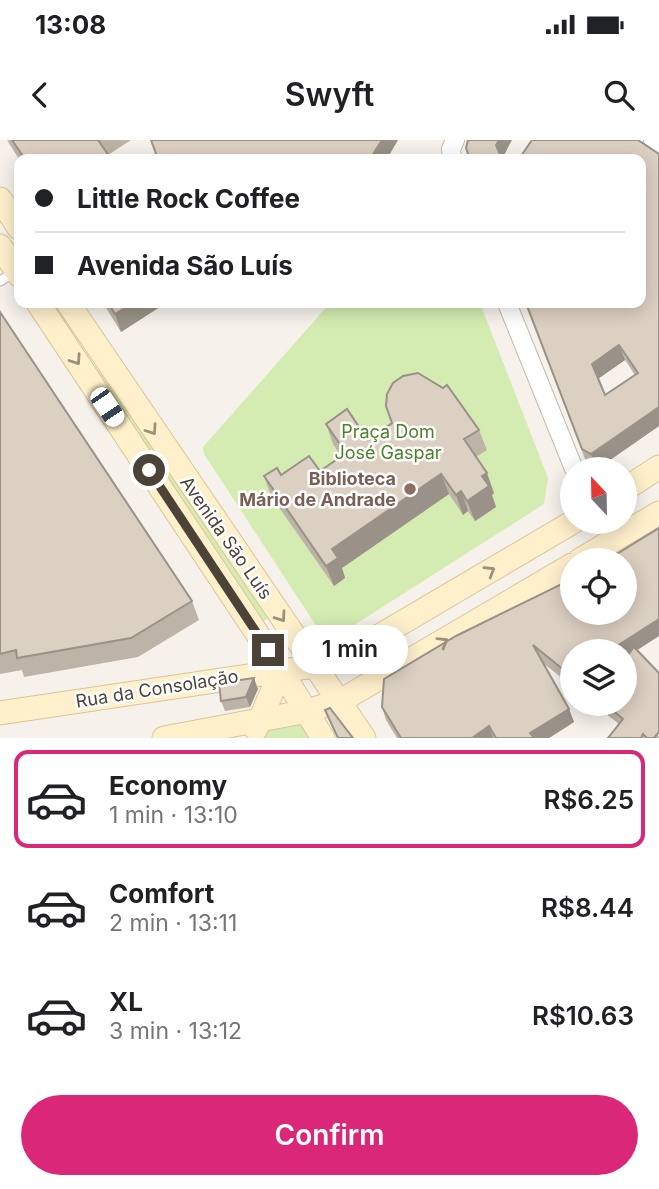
<!DOCTYPE html>
<html lang="en">
<head>
<meta charset="utf-8">
<style>
	body { margin:0; font-family:Inter,sans-serif; background:#f6f6f6; color:#202124; height:100vh; display:flex; flex-direction:column; font-size:26px; white-space:nowrap }
	* { box-sizing:border-box; margin:0 }
	p { font-size:23px; color:#757577 }
	.icon { flex:none; width:38px; height:38px; fill:none; stroke:currentColor; stroke-width:2; stroke-linecap:round; stroke-linejoin:round }
	.map { position:relative; height:598px; overflow:hidden }
	.side { display:flex; flex-direction:column; background:#fff; flex:1 }
	.side>* { flex:none }
	.top-card { position:absolute; left:14px; top:14px; width:632px; height:154px; border-radius:14px; box-shadow:0 4px 18px #0003; display:grid; align-content:center; height:154px; padding:0 21px; background:#fff }
	.needle { width:46px; rotate:338deg }
	.tools { position:absolute; left:560px; top:317px; display:grid; gap:14px }
	.tools a { display:grid; place-items:center; width:77px; height:77px; border-radius:50%; background:#fff; box-shadow:0 4px 18px #0003; font-size:35px }
	.end { position:absolute; width:32px; height:32px; margin:-16px; border:9px solid #4b4338; background:#fff; box-shadow:0 0 0 4px #fff }
	.from { border-radius:50% }
	.bubble { position:absolute; height:49px; border-radius:24px; background:#fff; box-shadow:0 4px 18px #0003; font-size:23px; font-weight:600; line-height:49px; text-align:center }
	.car { position:absolute; width:21px; height:42px; margin:-21px -10px; border-radius:9px; box-shadow:0 0 5px 2px #0007; background:linear-gradient(#fff 24%,#345 0 40%,#fff 0 76%,#345 0 86%,#fff 0) }
	.top-card b { display:flex; align-items:center; gap:24px; height:66px; font-size:26px }
	.top-card b+b { border-top:2px solid #e0e0e0 }
	.top-card i { width:18px; height:18px; background:#202124 }
	ul { padding:12px 0 0; list-style:none }
	li { display:flex; align-items:center; gap:21px; height:98px; margin:0 14px 10px; padding:0 7px; border:4px solid transparent; border-radius:14px }
	li div { flex:1 }
	li b { display:block; font-size:26px }
	li em { font-style:normal; font-weight:600 }
	li.active { border-color:#db2777 }
	li>.icon { width:63px; height:63px; stroke-width:1.5 }
	.button { display:flex; gap:14px; margin-top:auto; padding:14px 21px }
	.button a { flex:1; height:80px; border-radius:42px; background:#db2777; color:#fff; font-size:28px; font-weight:600; line-height:80px; text-align:center }
	.status { display:flex; justify-content:space-between; align-items:center; height:49px; padding:0 35px; background:#fff; direction:ltr }
	.status svg { height:19px; fill:currentColor }
	header { display:flex; justify-content:space-between; align-items:center; height:91px; padding:0 21px; background:#fff; font-size:32px; font-weight:600 }
	.map>svg:first-child { display:block }
	.green { fill:#d4ecb2 }
	.lines { fill:none; stroke-linecap:round; stroke-linejoin:round }
	.lane-casing { stroke:#c3baac; stroke-width:11 }
	.street-casing { stroke:#c3baac; stroke-width:20 }
	.secondary-casing { stroke:#d9c598; stroke-width:25 }
	.lane { stroke:#fff; stroke-width:9 }
	.street { stroke:#fff; stroke-width:18 }
	.secondary { stroke:#fff0cc; stroke-width:23 }
	.wall { fill:#bdb3a7; fill-rule:evenodd }
	.shaded-wall { fill:#9a9288 }
	.building { fill:#dcd0c2; stroke:#9a9288; stroke-width:2; fill-rule:evenodd }
	.oneway { stroke:#9c917b }
	.route { stroke:#4b4338; stroke-width:9 }
	.education-dot { fill:#8d6e63; stroke:#fff; stroke-width:2.5 }
	.labels { text-anchor:middle; stroke-width:5; stroke-linejoin:round; paint-order:stroke }
	.park-label { font-size:18px; fill:#4d8226; stroke:#fff }
	.education-label { font-size:18px; font-weight:bold; fill:#785e54; stroke:#fff; text-anchor:end }
	.street-label { font-size:18px; fill:#4b4338; stroke:#fff }
</style>
</head>
<body>
<div class="status"><b>13:08</b><svg viewBox="0 0 49 12"><path d="M0 12V9h3v3zM5 12V6h3v6zM10 12V3h3v9zM15 12V0h3v12zM26 1h20v11H26zM47 4h2v5h-2z"/></svg></div>
<header><svg class="icon" aria-label="back" viewBox="0 0 24 24"><path d="M15 5l-7 7 7 7"/></svg>Swyft<svg class="icon" aria-label="search" viewBox="0 0 24 24"><circle cx="10" cy="10" r="6"/><path d="M15 15l6 6"/></svg></header>
<div class="map">
<svg width="659" height="598" viewBox="0 0 659 598">
	<rect width="100%" height="100%" fill="#f6f2eb"/>
	<path class="green" d="M330,163H480L548,338L544,364L337,496L330,495L315,484L204,314L203,307Z
		M101,228L269,477L262,482L95,233Z
		M302,584L310,598H264L267,590Z"/>
	<g class="lines">
		<g class="lane-casing">
			<path id="lane" d="M0,141L16,131"/>
		</g>
		<g class="street-casing">
			<path id="street" d="M653,0L659,4
				M452,19L451,9L455,0
				M507,163L574,329"/>
		</g>
		<g class="secondary-casing">
			<path id="secondary" d="M0,59L19,88
				M0,106L19,135
				M38,163L268,510L323,598
				M68,163L364,598
				M625,349L659,327
				M580,420L659,373
				M0,573L315,526L347,515L573,382
				M256,589L281,531
				M164,598L308,571L342,560L572,425"/>
		</g>
		<use href="#lane" class="lane"/>
		<use href="#street" class="street"/>
		<use href="#secondary" class="secondary"/>
	</g>
	<path class="wall" d="M7,0H131L108,15L111,19H19Z
		M103,163H166L121,192Z
		M525,163H640L659,286L597,329L587,324ZM625,220L635,235L605,255L598,238Z
		M0,172L192,461L199,480L138,517L24,537L22,530L0,534Z
		M392,283L479,290L487,310L476,317L494,353L492,355L496,367L475,381L468,371L463,375L449,354L342,428L345,438L334,446L271,356L264,336L281,335L320,331L341,316L333,304L326,284L368,300Z
		M456,496L637,510L659,598H608L619,584L601,570L599,564H625L627,516L625,518L572,511V546L543,523L569,569L574,582L549,598H397L386,580L382,567Z
		M258,549L250,567L225,571L221,561Z"/>
	<path class="shaded-wall" d="M382,0H398L387,19H370Z
		M499,0H512L502,19L496,5Z
		M133,163H166L121,192L115,174Z
		M619,205L625,220L598,239L592,224Z
		M659,267V286L597,329L591,314Z
		M487,333L494,353L492,355L496,367L475,381L467,361L482,336Z
		M441,334L449,354L342,428L345,438L334,446L326,426L332,409Z
		M461,351L468,371L463,375L456,355Z
		M659,479V496L625,518V511H609Z
		M254,538L258,549L250,567L246,557Z
		M569,569L574,582L549,598H532L530,593Z
		M489,586L493,598H472Z"/>
	<path class="building" d="M12,0H98L111,19H25Z
		M151,0H382L370,19H158Z
		M468,0H499L496,5L502,19H470L466,8Z
		M532,0H638L659,14V267L591,314L582,309L526,163H640V19H519ZM619,205L638,233L605,255L592,224Z
		M108,163H133L115,174Z
		M0,172L192,461L131,498L17,518L16,510L0,514Z
		M418,233L443,248L447,245L479,290L464,299L487,333L482,336L489,346L467,361L461,351L456,355L441,334L332,409L338,418L326,426L264,336L277,328L281,335L309,316L320,331L346,313L326,284L347,269L368,300L392,283L386,266L387,254L393,243L403,236Z
		M659,388V479L609,511H572V534L570,535L533,505L569,569L530,593L534,598H496L489,586L472,598H401L382,567L384,539L456,496L572,439V472H625V420H607Z
		M634,507L659,533V592L654,598H647L643,594L641,598H608L623,579L605,564H625V519Z
		M254,538L246,557L221,561L219,543Z
		M330,568L353,598H338L325,570Z"/>
	<defs><path id="oneway-chevron" d="M-2-3.5L2.5 0L-2 3.5" fill="none" stroke-width="1.6" stroke-linecap="round" stroke-linejoin="round" transform="scale(1.75)"/></defs>
	<g class="oneway">
		<use href="#oneway-chevron" transform="translate(76 220) rotate(56)"/>
		<use href="#oneway-chevron" transform="translate(152 290) rotate(56)"/>
		<use href="#oneway-chevron" transform="translate(490 431) rotate(-31)"/>
		<use href="#oneway-chevron" transform="translate(281 477) rotate(55)"/>
		<use href="#oneway-chevron" transform="translate(443 502) rotate(-31)"/>
	</g>
	<g class="lines">
		<path class="route" d="M149,330L268,510"/>
	</g>
	<circle class="education-dot" cx="410" cy="349" r="7"/>
	<g class="labels">
		<g class="park-label">
			<text x="388" y="298">Praça Dom<tspan x="388" dy="21">José Gaspar</tspan></text>
		</g>
		<g class="education-label">
			<text x="396" y="345">Biblioteca<tspan x="396" dy="21">Mário de Andrade</tspan></text>
		</g>
		<g class="street-label">
			<text transform="translate(226 398) rotate(55)" y="6">Avenida São Luís</text>
			<text transform="translate(157 549) rotate(-9)" y="6">Rua da Consolação</text>
		</g>
	</g>
</svg>
<div class="tools">
<a><svg class="needle" viewBox="-14 -14 28 28"><path d="M0-13l5 13h-10z" fill="#e53935"/><path d="M0 13l5-13h-10z" fill="#757577"/></svg></a>
<a><svg class="icon" aria-label="locate" viewBox="0 0 24 24"><circle cx="12" cy="12" r="6"/><path d="M12 2v4M12 18v4M2 12h4M18 12h4"/></svg></a>
<a><svg class="icon" aria-label="layers" viewBox="0 0 24 24"><path d="M12 4l9 5-9 5-9-5zM3 14l9 5 9-5"/></svg></a>
</div>
<i class="end from" style="left:149px;top:330px"></i>
<i class="end" style="left:268px;top:510px"></i>
<div class="bubble" style="left:292px;top:485px;width:116px">1 min</div>
<i class="car" style="left:107px;top:267px;rotate:146deg"></i>
<div class="top-card">
<b><i class="from"></i>Little Rock Coffee</b>
<b><i></i>Avenida São Luís</b>
</div>
</div>
<section class="side">
<ul>
<li class="active"><svg class="icon" aria-label="car" viewBox="0 0 24 24"><path d="M5 17H2v-5l4-1 3-4h7l3 4 3 1v5h-3M9 17h6M6 11h13"/><circle cx="7" cy="17" r="2"/><circle cx="17" cy="17" r="2"/></svg><div><b>Economy</b><p>1 min · 13:10</p></div><em>R$6.25</em></li>
<li><svg class="icon" aria-label="car" viewBox="0 0 24 24"><path d="M5 17H2v-5l4-1 3-4h7l3 4 3 1v5h-3M9 17h6M6 11h13"/><circle cx="7" cy="17" r="2"/><circle cx="17" cy="17" r="2"/></svg><div><b>Comfort</b><p>2 min · 13:11</p></div><em>R$8.44</em></li>
<li><svg class="icon" aria-label="car" viewBox="0 0 24 24"><path d="M5 17H2v-5l4-1 3-4h7l3 4 3 1v5h-3M9 17h6M6 11h13"/><circle cx="7" cy="17" r="2"/><circle cx="17" cy="17" r="2"/></svg><div><b>XL</b><p>3 min · 13:12</p></div><em>R$10.63</em></li>
</ul>
<div class="button"><a>Confirm</a></div>
</section>
</body>
</html>
